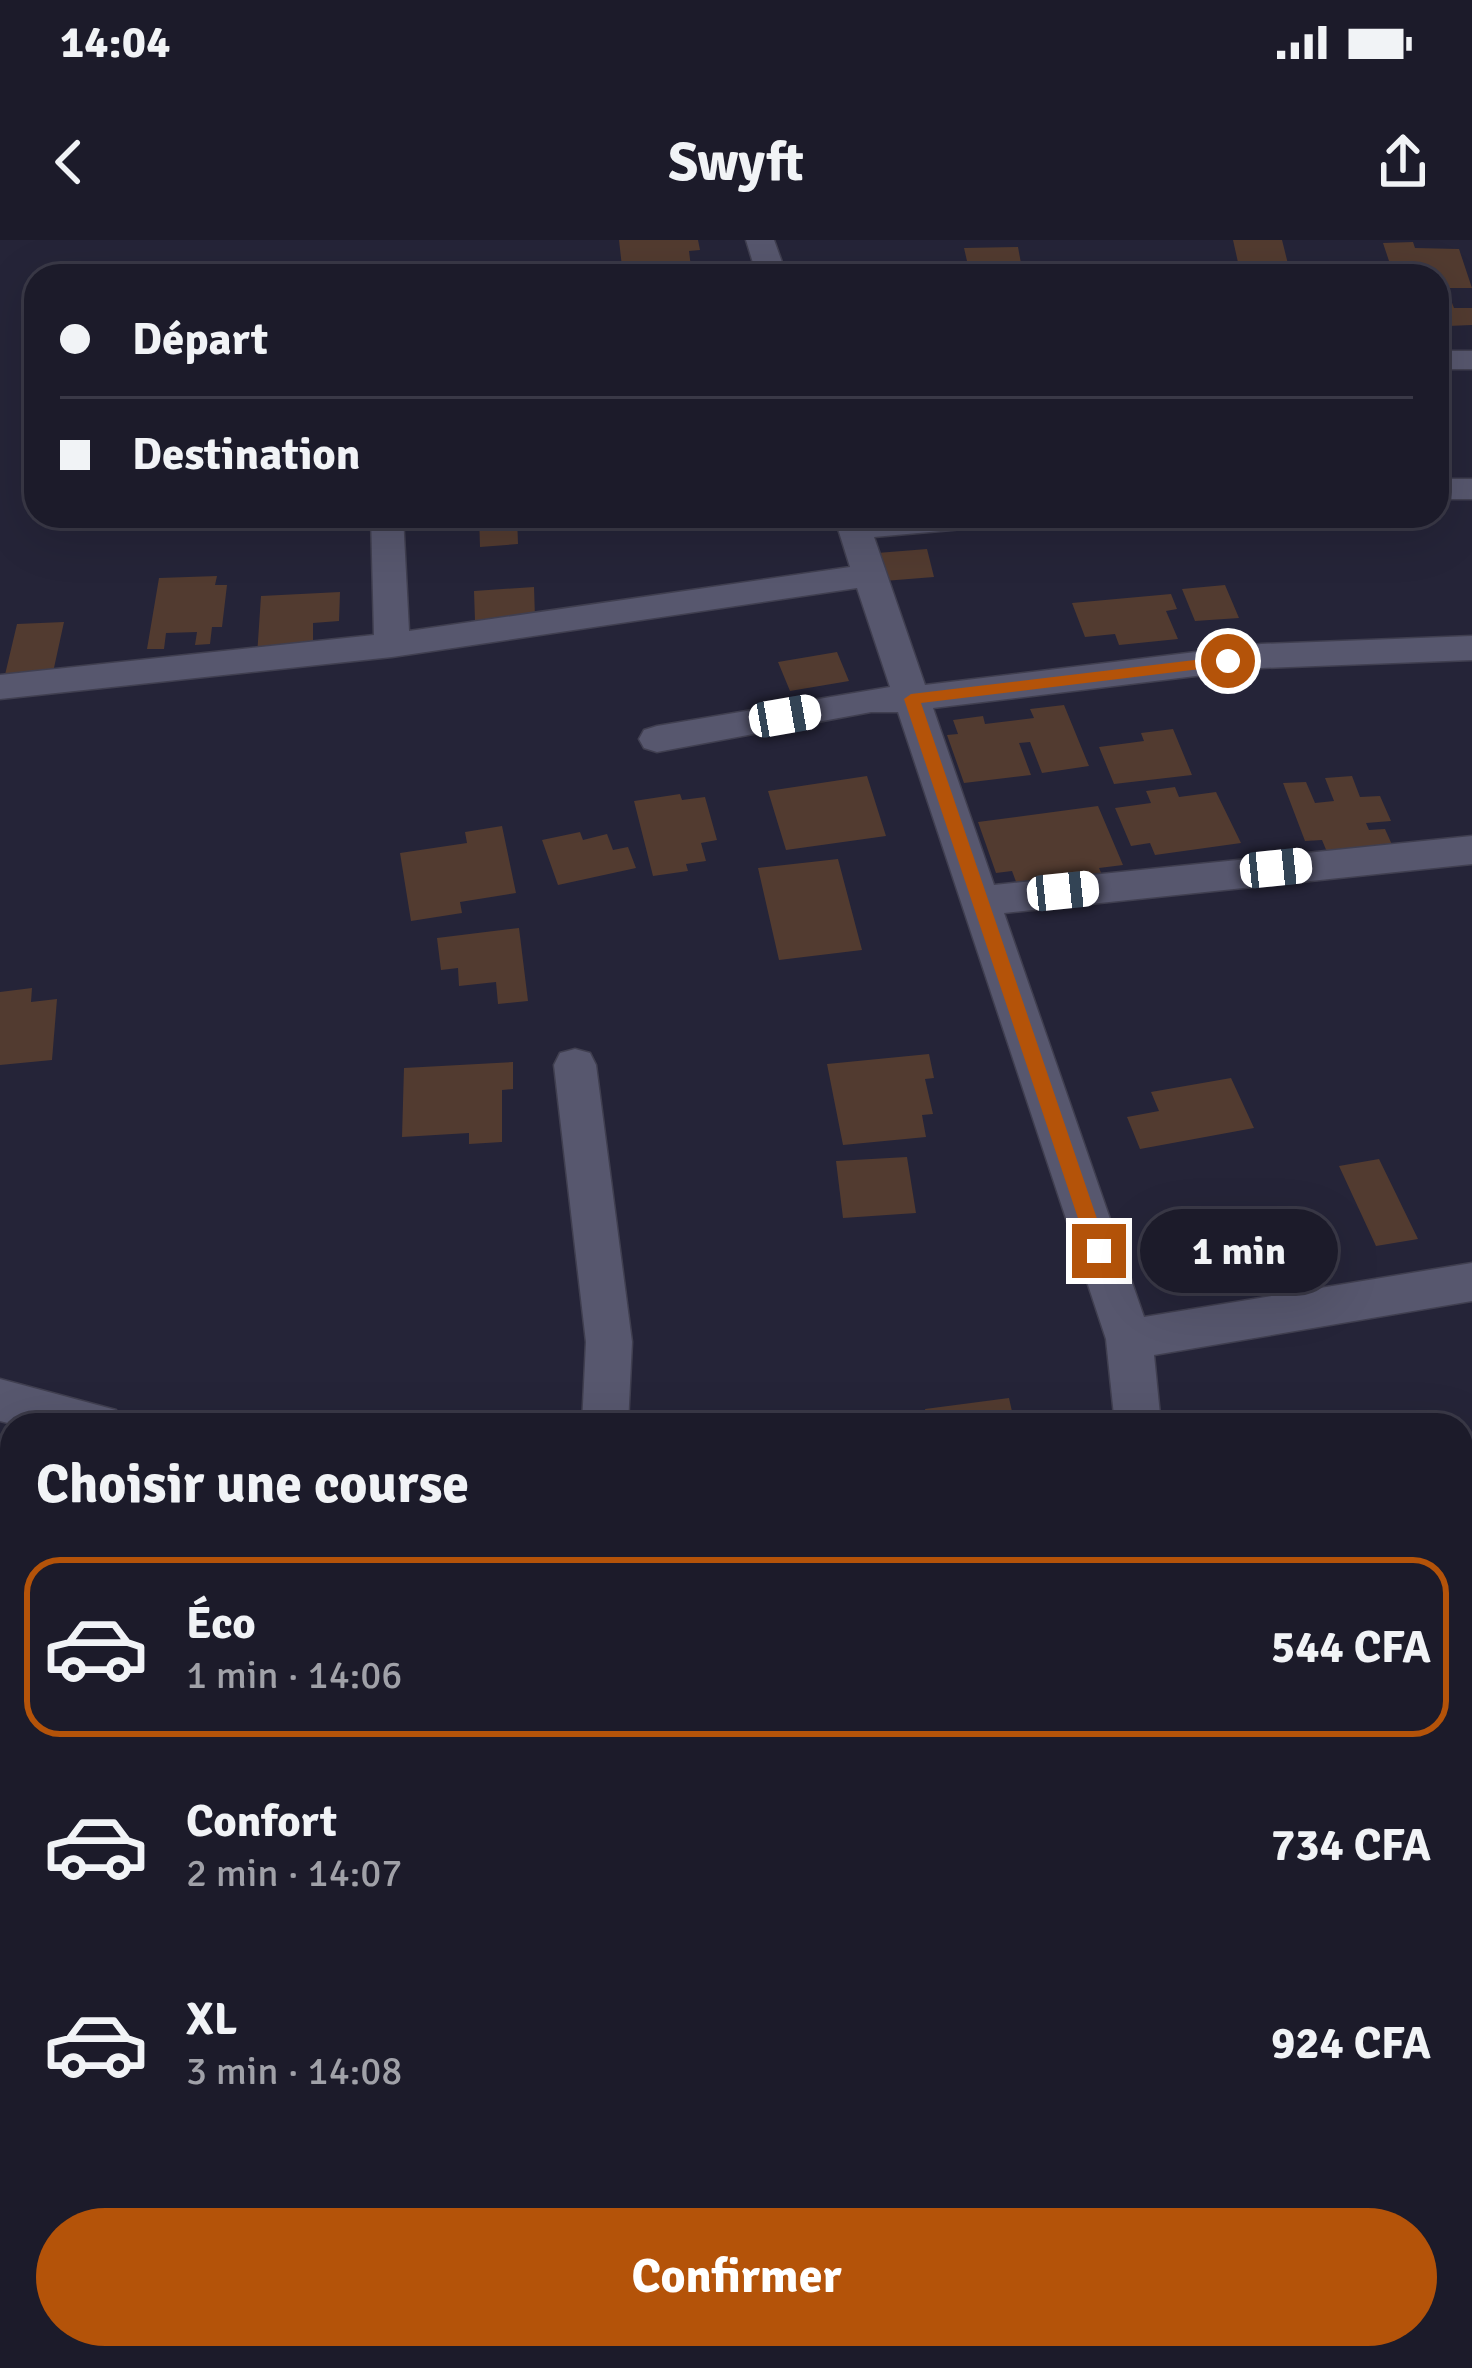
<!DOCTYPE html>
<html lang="fr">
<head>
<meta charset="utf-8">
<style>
	body { margin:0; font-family:Signika,sans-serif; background:#292836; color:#f1f3f6; height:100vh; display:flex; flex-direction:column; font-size:45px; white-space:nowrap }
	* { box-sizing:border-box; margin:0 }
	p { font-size:39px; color:#a0a1a8 }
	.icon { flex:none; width:66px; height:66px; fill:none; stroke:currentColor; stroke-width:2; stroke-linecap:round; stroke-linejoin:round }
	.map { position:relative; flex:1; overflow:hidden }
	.sheet { position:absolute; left:0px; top:1173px; width:1473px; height:957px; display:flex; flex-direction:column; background:#1c1b2a; border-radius:36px 36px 0 0; box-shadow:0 12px 48px #0002,0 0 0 3px #3a3947 }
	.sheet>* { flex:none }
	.hud { position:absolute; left:24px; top:24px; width:1425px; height:264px; border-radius:36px; box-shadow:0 12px 48px #0002,0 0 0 3px #3a3947; display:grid; align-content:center; height:264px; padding:0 36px; background:#1c1b2a }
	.end { position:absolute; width:54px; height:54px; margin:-27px; border:15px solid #b45309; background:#fff; box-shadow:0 0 0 6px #fff }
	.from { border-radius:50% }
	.bubble { position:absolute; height:84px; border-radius:42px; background:#1c1b2a; box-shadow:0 12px 48px #0002,0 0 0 3px #3a3947; font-size:39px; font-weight:700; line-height:84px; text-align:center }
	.car { position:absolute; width:36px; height:72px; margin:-36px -18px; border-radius:15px; box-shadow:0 0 9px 3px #0007; background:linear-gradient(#fff 24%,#345 0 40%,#fff 0 76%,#345 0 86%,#fff 0) }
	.hud b { display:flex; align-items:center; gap:42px; height:114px; font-size:45px }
	.hud b+b { border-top:3px solid #3a3947 }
	.hud i { width:30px; height:30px; background:#f1f3f6 }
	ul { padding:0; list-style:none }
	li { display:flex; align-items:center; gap:36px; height:180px; margin:0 24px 18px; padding:0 12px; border:6px solid transparent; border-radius:36px }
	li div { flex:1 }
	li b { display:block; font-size:45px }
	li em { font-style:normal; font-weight:700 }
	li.on { border-color:#b45309 }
	li>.icon { width:108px; height:108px; stroke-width:1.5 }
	h2 { padding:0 36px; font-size:54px; line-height:144px }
	.button { display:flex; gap:24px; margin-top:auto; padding:24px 36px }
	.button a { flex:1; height:138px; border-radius:72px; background:#b45309; color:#fff; font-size:48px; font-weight:700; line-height:138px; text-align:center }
	.status { display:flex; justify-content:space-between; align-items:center; height:84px; padding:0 60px; background:#1c1b2a; direction:ltr }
	.status svg { height:33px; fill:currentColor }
	header { display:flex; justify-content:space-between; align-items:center; height:156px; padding:0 36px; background:#1c1b2a; font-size:54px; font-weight:700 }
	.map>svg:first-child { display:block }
	.building { fill:#523b30 }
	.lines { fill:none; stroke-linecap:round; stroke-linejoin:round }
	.minor-casing { stroke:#403f50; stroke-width:3 }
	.primary-casing { stroke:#403f50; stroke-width:3 }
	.minor { fill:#57576e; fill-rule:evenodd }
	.primary { fill:#7570b7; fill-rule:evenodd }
	.route { fill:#b45309 }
</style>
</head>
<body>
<div class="status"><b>14:04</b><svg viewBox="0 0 49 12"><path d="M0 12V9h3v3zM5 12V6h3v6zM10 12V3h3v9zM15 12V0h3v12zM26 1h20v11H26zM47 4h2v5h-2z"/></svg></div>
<header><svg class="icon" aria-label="back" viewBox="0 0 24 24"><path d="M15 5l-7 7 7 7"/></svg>Swyft<svg class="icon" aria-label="share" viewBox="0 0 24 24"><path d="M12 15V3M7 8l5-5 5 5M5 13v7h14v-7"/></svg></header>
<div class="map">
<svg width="1472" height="2128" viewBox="0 0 1472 2128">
	<rect width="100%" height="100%" fill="#252438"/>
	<path class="building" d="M619,0H698L700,10L689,11L691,27L663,28L664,36H623Z
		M1233,0H1282L1291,36H1241Z
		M1413,2L1415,8L1459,9L1472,48H1437V36H1394L1383,3Z
		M1018,7L1023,34L952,35L950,22L967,21L964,8Z
		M1437,55H1449L1454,68H1472V85L1448,86L1445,80L1437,81Z
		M400,276H468V280L449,281V290H422L423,281L400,282Z
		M479,276H517L518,304L480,307Z
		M927,309L934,337L884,341L877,313Z
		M217,336L215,345H227L222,387H212L210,404L195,405L197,392L166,393L164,409H147L159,338Z
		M1225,345L1239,378L1195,381L1182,349Z
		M534,347L535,378L475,381L474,351Z
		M340,352L339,381L313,383V402L283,404L282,415L257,416L261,356Z
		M1171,354L1177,369L1166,371L1178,399L1119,405L1115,394L1085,397L1072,363Z
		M64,382L52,437L4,439L17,384Z
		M837,412L849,441L790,451L778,422Z
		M1064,465L1089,526L1042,533L1030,502L1019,503L1031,535L964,543L947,495L958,494L953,480L983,476L985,484L1034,478L1030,469Z
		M1173,489L1192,535L1114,544L1099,507L1144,501L1141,493Z
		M867,536L886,596L786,610L768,551Z
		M1352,536L1360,557L1380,556L1391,581L1366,583L1369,590L1385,589L1393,607L1327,612L1322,600L1305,601L1283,543L1306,542L1315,563L1334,561L1325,538Z
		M1175,547L1179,557L1216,552L1241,603L1155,615L1150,603L1131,606L1115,568L1151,563L1146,551Z
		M680,554L682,560L705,557L717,600L701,603L706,621L686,624L688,631L653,636L634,561Z
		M1098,566L1123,625L1099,628L1102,635L1018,647L1012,631L996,633L978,582Z
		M502,586L516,653L460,662L462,673L411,681L400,613L467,603L465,592Z
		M580,592L583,600L607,594L613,610L628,607L636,628L558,645L542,600Z
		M838,619L862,710L779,720L758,628Z
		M519,688L528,761L498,764L496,742L459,746L458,728L441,730L437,698Z
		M32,748L31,762L57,759L52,820L0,825V752Z
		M929,814L934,838L925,839L933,874L922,875L926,897L843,905L827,824Z
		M513,822V849L502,850V902L469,904V893L402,897L404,828Z
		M1231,838L1254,888L1140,909L1127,877L1159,871L1151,852Z
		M907,917L916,973L843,978L836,921Z
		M1379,919L1418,999L1376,1006L1339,926Z
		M1009,1158L1015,1185H928L925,1169Z"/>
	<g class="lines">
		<g class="minor-casing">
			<path id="minor" d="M746,0H774L787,36H757Z
				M1437,111H1472V129H1437Z
				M1437,239H1472V259H1437Z
				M371,276H403L409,391L850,327L834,276H1012L1008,283L996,286L874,297L925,445L1261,404L1472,396V420L1261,428L933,468L994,645L1472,596V624L1004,673L1144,1077L1472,1023V1061L1154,1115L1161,1185H1115L1106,1099L898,472H871L657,512L644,508L639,499L644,490L657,486L890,447L857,348L392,417L0,459V435L374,395Z
				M575,809L590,813L596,825L632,1102L628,1185H582L586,1102L554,825L560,813Z
				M0,1139L116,1170L122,1185H16L0,1181Z
				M0,1517L12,1521V1573L0,1569Z
				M1461,2000L1472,2003V2063L1461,2060Z"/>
		</g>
		<g class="primary-casing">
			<path id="primary" d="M0,1352L12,1356V1426L0,1422Z
				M1461,1717L1472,1720V1802L1461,1799Z
				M1461,1820L1472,1824V1908L1461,1904Z"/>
		</g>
		<use href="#minor" class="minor"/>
		<use href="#primary" class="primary"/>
	</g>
	<path class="route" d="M1228,416L1233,417V425L921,463L1108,1011L1099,1019L1089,1011L904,459L911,454Z"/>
</svg>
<i class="end from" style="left:1228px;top:421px"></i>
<i class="end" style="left:1099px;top:1011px"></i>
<div class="bubble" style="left:1140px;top:969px;width:198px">1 min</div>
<i class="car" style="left:785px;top:476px;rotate:80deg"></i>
<i class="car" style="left:1276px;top:628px;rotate:84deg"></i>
<i class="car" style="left:1063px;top:651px;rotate:84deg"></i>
<div class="hud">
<b><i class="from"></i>Départ</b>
<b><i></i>Destination</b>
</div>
<section class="sheet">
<h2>Choisir une course</h2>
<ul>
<li class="on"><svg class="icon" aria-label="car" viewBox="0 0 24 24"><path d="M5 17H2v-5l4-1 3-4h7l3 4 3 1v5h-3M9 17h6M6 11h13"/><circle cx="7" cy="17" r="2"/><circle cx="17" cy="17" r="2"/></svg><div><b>Éco</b><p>1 min · 14:06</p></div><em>544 CFA</em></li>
<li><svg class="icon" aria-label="car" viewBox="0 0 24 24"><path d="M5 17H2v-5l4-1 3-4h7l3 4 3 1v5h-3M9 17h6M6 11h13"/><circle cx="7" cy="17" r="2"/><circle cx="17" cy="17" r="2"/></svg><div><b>Confort</b><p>2 min · 14:07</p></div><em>734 CFA</em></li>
<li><svg class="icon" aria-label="car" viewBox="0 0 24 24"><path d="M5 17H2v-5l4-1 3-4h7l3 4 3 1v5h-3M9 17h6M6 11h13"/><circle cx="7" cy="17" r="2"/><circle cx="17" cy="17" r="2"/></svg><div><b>XL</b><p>3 min · 14:08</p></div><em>924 CFA</em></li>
</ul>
<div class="button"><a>Confirmer</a></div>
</section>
</div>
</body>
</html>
